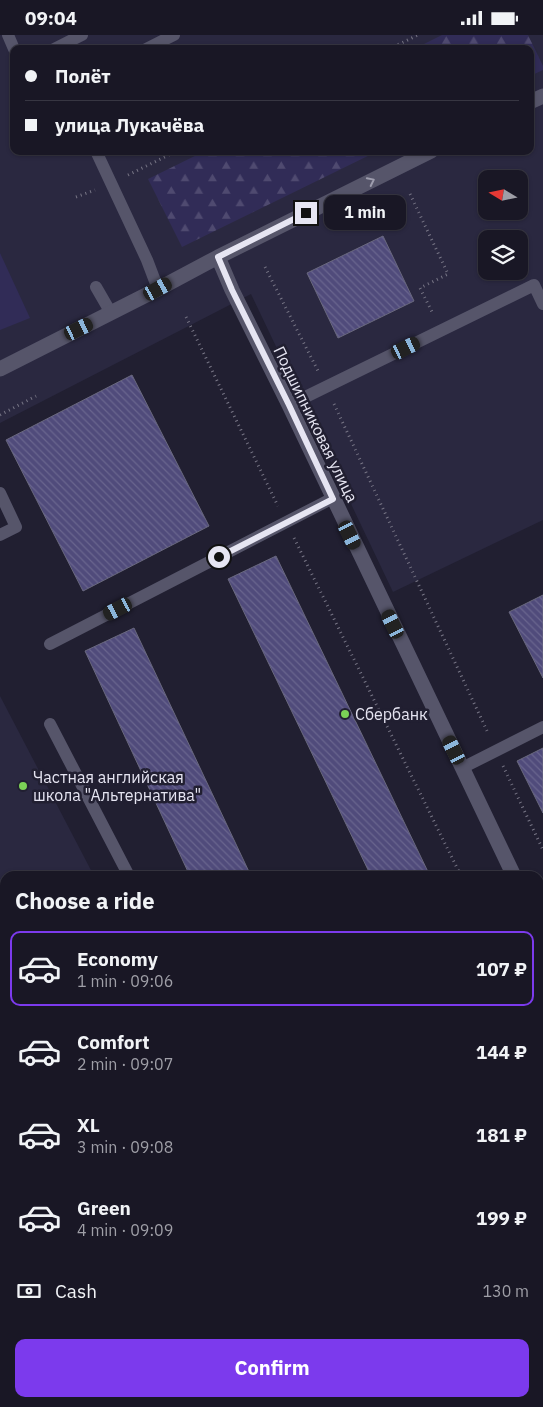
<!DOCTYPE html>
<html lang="en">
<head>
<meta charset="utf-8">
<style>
	body { margin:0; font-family:"IBM Plex Sans",sans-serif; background:#22202d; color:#f1f3f6; height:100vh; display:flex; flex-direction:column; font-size:19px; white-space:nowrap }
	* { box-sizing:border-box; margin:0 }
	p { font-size:16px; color:#9f9fa7 }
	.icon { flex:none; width:28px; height:28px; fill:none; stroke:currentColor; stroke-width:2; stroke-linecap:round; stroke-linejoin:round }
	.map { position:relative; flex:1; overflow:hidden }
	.side { position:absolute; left:0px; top:836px; width:544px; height:536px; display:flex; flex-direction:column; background:#191725; border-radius:15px 15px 0 0; box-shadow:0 1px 4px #0004,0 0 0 1px #373642 }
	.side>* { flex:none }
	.top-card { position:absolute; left:10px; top:10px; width:524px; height:110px; border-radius:10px; box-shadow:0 1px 4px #0004,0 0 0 1px #373642; display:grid; align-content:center; height:110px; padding:0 15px; background:#191725 }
	.needle { width:32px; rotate:280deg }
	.buttons { position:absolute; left:478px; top:135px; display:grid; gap:10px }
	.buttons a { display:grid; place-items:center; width:50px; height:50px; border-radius:10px; background:#191725; box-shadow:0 1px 4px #0004,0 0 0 1px #373642; font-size:25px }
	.end { position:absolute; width:22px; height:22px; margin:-11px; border:6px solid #e6e5f2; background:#111; box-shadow:0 0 0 2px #111 }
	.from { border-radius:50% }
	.bubble { position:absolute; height:35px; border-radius:10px; background:#191725; box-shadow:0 1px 4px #0004,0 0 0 1px #373642; font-size:16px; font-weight:800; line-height:35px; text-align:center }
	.car { position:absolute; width:15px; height:30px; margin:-15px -8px; border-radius:6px; box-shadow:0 0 4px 1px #0007; background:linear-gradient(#222 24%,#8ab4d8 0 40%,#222 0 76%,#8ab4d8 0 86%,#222 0) }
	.top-card b { display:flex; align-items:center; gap:18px; height:48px; font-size:19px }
	.top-card b+b { border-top:1px solid #373642 }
	.top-card i { width:12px; height:12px; background:#f1f3f6 }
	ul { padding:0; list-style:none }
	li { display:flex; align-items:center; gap:15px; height:75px; margin:0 10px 8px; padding:0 5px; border:2px solid transparent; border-radius:10px }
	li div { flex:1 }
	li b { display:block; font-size:19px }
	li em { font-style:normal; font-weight:800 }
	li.active { border-color:#7c3aed }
	li>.icon { width:45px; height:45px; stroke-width:1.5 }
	h2 { padding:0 15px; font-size:22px; line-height:60px }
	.pay { display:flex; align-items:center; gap:12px; height:55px; padding:0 15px; font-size:19px }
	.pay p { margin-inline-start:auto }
	.action { display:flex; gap:10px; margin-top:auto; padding:10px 15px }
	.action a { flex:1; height:58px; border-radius:10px; background:#7c3aed; color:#fff; font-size:20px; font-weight:800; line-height:58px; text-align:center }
	.status { display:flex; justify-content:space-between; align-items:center; height:35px; padding:0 25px; background:#191725; direction:ltr }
	.status svg { height:14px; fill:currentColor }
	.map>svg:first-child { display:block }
	.built { fill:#2a2840; fill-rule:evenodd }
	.forest { fill:url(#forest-firs) }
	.pitch { fill:#312c57 }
	.building { fill:url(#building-back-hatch); stroke:#69687e }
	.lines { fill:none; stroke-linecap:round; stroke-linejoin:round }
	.path { stroke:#777585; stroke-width:3; stroke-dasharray:1 4; stroke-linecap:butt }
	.lane { stroke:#56556a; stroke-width:12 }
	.street { stroke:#56556a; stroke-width:15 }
	.secondary { stroke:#737193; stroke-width:15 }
	.oneway { stroke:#9e9dae }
	.route { stroke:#e6e5f2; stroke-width:6 }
	.poi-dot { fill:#7bd156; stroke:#211f31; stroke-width:2 }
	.labels { text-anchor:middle; stroke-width:5; stroke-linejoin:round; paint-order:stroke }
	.street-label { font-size:16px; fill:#e6e5f2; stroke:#211f31 }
	.poi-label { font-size:16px; fill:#e6e5f2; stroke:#211f31; text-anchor:start }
</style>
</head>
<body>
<div class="status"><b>09:04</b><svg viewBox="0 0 49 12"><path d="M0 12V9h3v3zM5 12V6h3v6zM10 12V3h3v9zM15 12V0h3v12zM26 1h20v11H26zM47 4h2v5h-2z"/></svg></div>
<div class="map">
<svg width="543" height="1372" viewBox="0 0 543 1372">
	<defs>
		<pattern id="forest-firs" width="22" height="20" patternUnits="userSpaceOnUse" patternTransform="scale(1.25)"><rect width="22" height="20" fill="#312c57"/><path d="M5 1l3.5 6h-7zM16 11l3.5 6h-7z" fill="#4f4a70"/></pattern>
		<pattern id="building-back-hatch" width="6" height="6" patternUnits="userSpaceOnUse" patternTransform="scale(1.25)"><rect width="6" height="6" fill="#504b7b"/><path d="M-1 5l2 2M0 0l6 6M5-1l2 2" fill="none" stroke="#69658e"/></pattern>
	</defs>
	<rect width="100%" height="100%" fill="#211f31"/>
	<path class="built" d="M0,0H543V485L393,557L251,259L0,388ZM14,14H530V116H14ZM486,144H519V176H486ZM486,204H519V236H486Z
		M0,661L94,841H5V904L0,906Z"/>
	<path class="forest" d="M442,0H528L543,31V35L530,41V14H414Z
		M205,116H378L182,212L148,144Z"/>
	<path class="pitch" d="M0,218L30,283L0,295Z"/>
	<path class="building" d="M383,201L414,266L338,303L307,238Z
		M132,340L209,491L83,556L6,405Z
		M276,521L430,841H371L228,544Z
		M543,560V643L509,577Z
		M134,593L251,841H190L85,616Z
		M543,713V778L517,726Z"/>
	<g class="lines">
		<path class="path" d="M389,14L418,0
			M128,140L177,116
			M410,159L448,239L420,253L433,279
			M76,162L95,155
			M265,232L318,336
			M186,282L278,471
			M334,369L488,698
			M0,380L36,361
			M294,503L461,841
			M503,731L543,815
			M539,998L543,1007
			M539,1236L543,1234
			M283,1372L292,1368"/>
		<path class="lane" d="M8,0L14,14
			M54,14L82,0
			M146,14L174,0
			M96,116L147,225L158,254
			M96,252L111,278
			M289,370L534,250L543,269
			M0,458L16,492L0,500
			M50,609L333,463
			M50,689L129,841
			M462,733L543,692
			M0,974L5,971
			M0,1307L5,1319
			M27,1368L29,1372"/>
		<path class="street" d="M530,67L543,61
			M218,222L232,255L289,370L514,841
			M0,334L158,254L218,222L431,116
			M539,894L543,903"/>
		<path class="secondary" d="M539,1163L543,1161
			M130,1372L139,1368"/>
	</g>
	<defs><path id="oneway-chevron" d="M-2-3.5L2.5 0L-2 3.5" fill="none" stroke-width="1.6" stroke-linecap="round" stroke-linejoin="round" transform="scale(1.25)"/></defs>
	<use class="oneway" href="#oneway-chevron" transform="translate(371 146) rotate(-26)"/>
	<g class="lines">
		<path class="route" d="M219,522L333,464L289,370L232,255L218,222L306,178"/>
	</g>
	<g class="poi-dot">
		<circle cx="345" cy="679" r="5"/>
		<circle cx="23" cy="751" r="5"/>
	</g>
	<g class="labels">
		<g class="street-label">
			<text transform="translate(316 389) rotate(64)" y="6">Подшипниковая улица</text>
		</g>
		<g class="poi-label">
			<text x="355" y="685">Сбербанк</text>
			<text x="33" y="748">Частная английская<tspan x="33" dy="18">школа "Альтернатива"</tspan></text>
		</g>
	</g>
</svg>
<div class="buttons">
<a><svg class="needle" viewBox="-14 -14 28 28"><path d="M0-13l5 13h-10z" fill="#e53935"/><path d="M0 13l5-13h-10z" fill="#9f9fa7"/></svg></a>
<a><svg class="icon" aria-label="layers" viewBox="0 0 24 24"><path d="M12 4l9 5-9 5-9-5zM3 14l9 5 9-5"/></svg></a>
</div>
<i class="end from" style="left:219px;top:522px"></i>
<i class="end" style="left:306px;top:178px"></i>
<div class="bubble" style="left:324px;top:160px;width:82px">1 min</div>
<i class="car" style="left:158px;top:254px;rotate:61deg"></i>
<i class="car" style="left:79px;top:294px;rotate:64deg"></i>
<i class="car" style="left:406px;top:313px;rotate:64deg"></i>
<i class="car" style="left:350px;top:500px;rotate:154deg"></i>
<i class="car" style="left:118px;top:574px;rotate:243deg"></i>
<i class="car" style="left:393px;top:589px;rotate:334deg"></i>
<i class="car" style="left:454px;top:715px;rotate:334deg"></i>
<div class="top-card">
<b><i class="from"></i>Полёт</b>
<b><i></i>улица Лукачёва</b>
</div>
<section class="side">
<h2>Choose a ride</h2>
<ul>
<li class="active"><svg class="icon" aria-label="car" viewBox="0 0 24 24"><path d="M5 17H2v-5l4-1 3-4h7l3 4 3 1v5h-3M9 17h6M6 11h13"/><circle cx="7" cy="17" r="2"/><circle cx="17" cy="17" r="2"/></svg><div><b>Economy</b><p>1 min · 09:06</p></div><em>107 ₽</em></li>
<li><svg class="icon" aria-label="car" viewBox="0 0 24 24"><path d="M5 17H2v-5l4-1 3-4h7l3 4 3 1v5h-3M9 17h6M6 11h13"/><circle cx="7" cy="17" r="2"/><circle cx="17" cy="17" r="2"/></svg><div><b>Comfort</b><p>2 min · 09:07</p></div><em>144 ₽</em></li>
<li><svg class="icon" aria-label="car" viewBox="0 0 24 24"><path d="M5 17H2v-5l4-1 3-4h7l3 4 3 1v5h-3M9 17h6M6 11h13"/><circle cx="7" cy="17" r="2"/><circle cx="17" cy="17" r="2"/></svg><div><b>XL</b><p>3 min · 09:08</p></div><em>181 ₽</em></li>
<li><svg class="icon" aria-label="car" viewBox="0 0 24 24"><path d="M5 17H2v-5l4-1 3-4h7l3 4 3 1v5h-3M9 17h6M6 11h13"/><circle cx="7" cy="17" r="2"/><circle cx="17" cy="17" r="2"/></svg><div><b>Green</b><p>4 min · 09:09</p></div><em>199 ₽</em></li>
</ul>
<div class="pay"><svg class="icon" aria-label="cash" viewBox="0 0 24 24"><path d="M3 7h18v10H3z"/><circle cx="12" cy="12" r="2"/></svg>Cash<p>130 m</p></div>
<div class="action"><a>Confirm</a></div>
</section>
</div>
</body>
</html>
